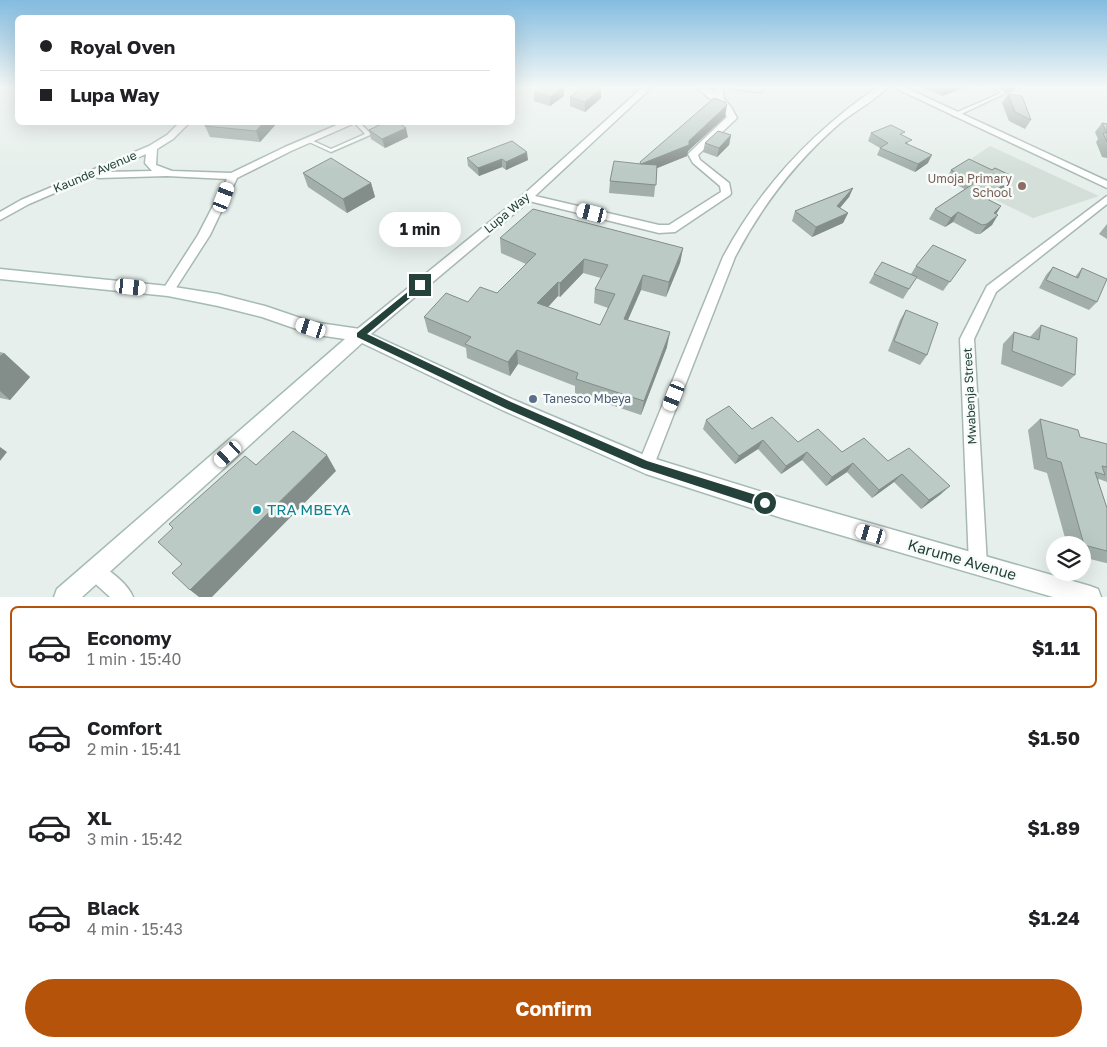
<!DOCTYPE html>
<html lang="en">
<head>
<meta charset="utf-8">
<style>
	body { margin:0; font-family:"Golos Text",sans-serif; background:#f6f6f6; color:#202124; height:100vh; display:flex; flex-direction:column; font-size:19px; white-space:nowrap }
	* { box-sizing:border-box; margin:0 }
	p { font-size:16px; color:#757577 }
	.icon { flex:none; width:28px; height:28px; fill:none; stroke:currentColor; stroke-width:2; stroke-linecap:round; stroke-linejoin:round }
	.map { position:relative; height:597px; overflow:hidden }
	.details { display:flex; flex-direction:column; background:#fff; flex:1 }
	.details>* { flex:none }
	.top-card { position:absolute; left:15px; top:15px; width:500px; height:110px; border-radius:8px; box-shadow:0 5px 20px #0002; display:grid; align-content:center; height:110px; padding:0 25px; background:#fff }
	.fabs { position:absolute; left:1046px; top:536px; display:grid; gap:10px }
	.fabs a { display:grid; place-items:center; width:45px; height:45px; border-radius:50%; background:#fff; box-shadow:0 5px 20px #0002; font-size:25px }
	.end { position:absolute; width:22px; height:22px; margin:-11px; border:6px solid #24423a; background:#fff; box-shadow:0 0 0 2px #fff }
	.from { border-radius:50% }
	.bubble { position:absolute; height:35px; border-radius:18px; background:#fff; box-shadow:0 5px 20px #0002; font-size:16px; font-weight:700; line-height:35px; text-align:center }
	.car { position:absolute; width:15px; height:30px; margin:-15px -8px; border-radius:6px; box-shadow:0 0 4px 1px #0007; background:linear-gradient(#fff 24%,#345 0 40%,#fff 0 76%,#345 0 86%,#fff 0) }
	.top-card b { display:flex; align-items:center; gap:18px; height:48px; font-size:19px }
	.top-card b+b { border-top:1px solid #e0e0e0 }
	.top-card i { width:12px; height:12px; background:#202124 }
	ul { padding:9px 0 0; list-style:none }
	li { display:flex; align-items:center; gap:15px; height:82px; margin:0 10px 8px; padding:0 15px; border:2px solid transparent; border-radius:8px }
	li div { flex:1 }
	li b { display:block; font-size:19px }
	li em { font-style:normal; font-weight:700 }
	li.selected { border-color:#b45309 }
	li>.icon { width:45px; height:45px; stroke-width:1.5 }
	.cta { display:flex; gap:10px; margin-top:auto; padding:10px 25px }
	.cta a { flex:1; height:58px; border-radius:30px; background:#b45309; color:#fff; font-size:20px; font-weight:700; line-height:58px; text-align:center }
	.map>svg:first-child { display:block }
	.built { fill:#d4dfda }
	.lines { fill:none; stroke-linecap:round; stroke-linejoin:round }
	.lane-casing { stroke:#a8b8b2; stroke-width:3 }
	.street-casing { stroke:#a8b8b2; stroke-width:3 }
	.secondary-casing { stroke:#a4bbb3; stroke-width:3 }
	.lane { fill:#fff; fill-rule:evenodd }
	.street { fill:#fff; fill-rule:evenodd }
	.secondary { fill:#fff; fill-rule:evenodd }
	.wall { fill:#a1aea9; fill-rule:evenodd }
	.shaded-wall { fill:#838d89 }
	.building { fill:#bbcac4; stroke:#838d89; fill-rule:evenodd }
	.route { fill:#24423a }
	.education-dot { fill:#8d6e63; stroke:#f7fbf9; stroke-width:2 }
	.service-dot { fill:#5c6f8a; stroke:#f7fbf9; stroke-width:2 }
	.culture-dot { fill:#0f9aa8; stroke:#f7fbf9; stroke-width:2 }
	.labels { text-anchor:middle; stroke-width:5; stroke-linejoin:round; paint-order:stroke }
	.street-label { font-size:12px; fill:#24423a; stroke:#f7fbf9 }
	.education-label { font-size:12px; fill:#785e54; stroke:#f7fbf9; text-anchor:end }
	.service-label { font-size:12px; fill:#4e5e75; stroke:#f7fbf9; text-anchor:start }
	.near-culture-label { font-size:15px; fill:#0d838f; stroke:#f7fbf9; text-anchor:start }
	.near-street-label { font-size:15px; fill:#24423a; stroke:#f7fbf9 }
</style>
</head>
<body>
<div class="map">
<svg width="1107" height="597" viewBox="0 0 1107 597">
	<rect width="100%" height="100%" fill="#e6efeb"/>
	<path class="built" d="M990,146L1099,196L1033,218L946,176Z"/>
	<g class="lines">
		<g class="lane-casing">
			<path id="lane" d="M991,86H996L1006,93L957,116H953V114L1001,93Z
				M354,122H359L370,133V135L331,152L307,141L309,140H311L331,149L365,134Z"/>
		</g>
		<g class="street-casing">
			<path id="street" d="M644,86H653L535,196L659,225H669L721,192L720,186L693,163L688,154L727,117C719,99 704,99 698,86H706L715,93L714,86H722L724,99L731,107L737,118L698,155L700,160L729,183L731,193L730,195L675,232L659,233L529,201L365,339H355L353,335L355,331L523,195Z
				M731,86H764L762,91L759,92L735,89Z
				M879,86H889C876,100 856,110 840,123C796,161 762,205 735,257L652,470L646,472L640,470L638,465L723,257C761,186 813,131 879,86Z
				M891,86H902L1107,181V188Z
				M180,122H190L173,139L157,149L156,165L172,171L231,173L285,147L344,122H357L291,151L237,178L210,235L172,294L168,295L162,291L198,235L227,179L167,176L98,178L94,176L29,204L0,220V212L21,200L149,146L167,135ZM146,154L145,163L152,171L105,172Z
				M1107,196V204L996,292L974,339L987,565L984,571L978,574L972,571L969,565L960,339L987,286Z
				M95,563C108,568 128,584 133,597H110L89,578L86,572L89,566Z"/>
		</g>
		<g class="secondary-casing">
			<path id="secondary" d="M0,269L168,286L218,294L265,306L312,322L360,329L514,400L649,457L782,498L1090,586L1098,589L1101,597H1053L782,518L646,474L502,410L362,343L82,597H54L57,589L345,339L311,334L262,317L218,306L168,296L0,279Z"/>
		</g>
		<use href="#lane" class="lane"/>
		<use href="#street" class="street"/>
		<use href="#secondary" class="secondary"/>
	</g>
	<path class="wall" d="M921,86H973L969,88H964L942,96Z
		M999,86H1020L1008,93Z
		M564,87V96L550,106L534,101V92Z
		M1008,94L1031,120L1025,129L1009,121L1002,103Z
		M570,97L601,98L585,112L570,106Z
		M725,117L688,151L687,156L657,168L654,197L609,193L610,181L640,164V162Z
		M209,122H278L260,142L210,137L205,126Z
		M1102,123L1107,124V158L1102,157L1096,142L1098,139L1095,132Z
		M369,130L408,137L385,148L371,139Z
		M871,133L903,135L909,145L928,163L915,172L877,155L880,148L868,141Z
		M731,135L729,145L717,157L703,152L705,143Z
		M467,158L528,160L506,170L502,167L479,176L468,166Z
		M951,170L1008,186L989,200L1001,206L996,214L992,225L980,234H976L953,222L945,227L929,219L935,209L965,189L946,180Z
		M303,173L371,183L375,197L347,213L308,187Z
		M853,188L849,197L840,208L848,213L843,223L812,237L792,221L795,211Z
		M1107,224V239L1099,234Z
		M500,238L683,248L680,263L666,297L641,290L628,320L667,347L641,415L575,393V386L518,364L510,376L467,358L466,348L428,332L424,317L468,302L497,293L526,264L501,253ZM583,273L601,278L595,289L594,303L608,308L600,325L548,307L558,296L560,297Z
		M916,266L959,269L943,291L916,278L903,299L869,283L874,274H911Z
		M1053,267L1075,277L1082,268L1097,302L1089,310L1039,288L1046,275Z
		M906,310L927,355L920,365L888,351L900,320Z
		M1041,325L1075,375L1062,387L1001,364L1003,344L1014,332L1030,337Z
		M0,352L4,353L30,377L10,400L0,398Z
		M1040,419L1080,437L1107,467V482L1099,479L1098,480L1107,508V563H1106L1082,557V545H1067L1047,473L1034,469L1028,430Z
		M706,420L752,429L798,442L842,452L888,461L941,494L921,509L894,482L872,498L847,472L826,486L802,460L781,474L758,449L735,464L703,429Z"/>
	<path class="shaded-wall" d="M951,86H965L964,88L942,96L946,88Z
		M1012,86H1020L1008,93Z
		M564,87V96L550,106V97Z
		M601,89V98L585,112V102Z
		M727,105L725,117L688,151L687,156L640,175L641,164L689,141Z
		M264,122H278L260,142L256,131Z
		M406,128L408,137L385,148L382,139Z
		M731,135L729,145L717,157L719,148Z
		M527,152L528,160L506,170V162Z
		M932,155L928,163L915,172L918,164Z
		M502,159V167L479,176L478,168Z
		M1014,177L1008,186L978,208L985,198Z
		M371,183L375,197L347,213L343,199Z
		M853,188L849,197L833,216L837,206Z
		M1001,206L995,216L994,213Z
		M958,212L953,222L945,227L951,218Z
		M848,213L843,223L812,237L816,227Z
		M998,215L992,225L980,234L987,224Z
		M683,248L680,263L666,297L669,282Z
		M584,259L583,273L560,297V283Z
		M643,275L641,290L622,333L624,319Z
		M558,282V296L538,318L537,303Z
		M670,332L667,347L641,415L644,401Z
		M517,350L518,364L510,376L508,362Z
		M4,353L30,377L10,400L0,391V356Z
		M763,440L758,449L735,464L739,456Z
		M0,447L7,452L0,461Z
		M807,452L802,460L781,474L786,466Z
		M327,455L336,471L212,597H199L190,590Z
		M853,463L847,472L826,486L832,477Z
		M902,474L894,482L872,498L879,490Z
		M950,486L941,494L921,509L929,500Z"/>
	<path class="building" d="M542,86H562L564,87L550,97L534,92Z
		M584,86H590L601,89L585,102L570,97Z
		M942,86H951L946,88Z
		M1008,94L1022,96L1031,120L1015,112Z
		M714,98L725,102L727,105L689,141V145L641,164L657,165L656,185L610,181L614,161L641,164L640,162Z
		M209,122H264L256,131L205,126Z
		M385,122H398L406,128L382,139L369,130Z
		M1102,123L1107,124V142L1103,133H1107Z
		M891,125L905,132L900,134L912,140L905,143L932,155L918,164L880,148L888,143L871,133Z
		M718,131L731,135L719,148L705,143Z
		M512,141L527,152L506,162L502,159L478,168L467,158Z
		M331,158L371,183L343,199L303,173Z
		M969,159L992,170L995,168L1014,177L985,198L1001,206L994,213L998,215L987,224L982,225L958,212L951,218L935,209L976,182L951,170Z
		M853,188L837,206L848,213L816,227L795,211Z
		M533,209L683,248L669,282L643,275L624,319L670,332L644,401L576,379L578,373L517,350L508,362L465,344L471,337L424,317L446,293L468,302L480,287L497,293L536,254L500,238ZM584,259L608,265L595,289L615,294L600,325L537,303L558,282L560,283Z
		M933,245L966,260L950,282L916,266Z
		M882,262L917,277L909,289L874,274Z
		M1053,267L1078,278L1082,268L1107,279L1097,302L1046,280Z
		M906,310L938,323L927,355L894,341Z
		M1041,325L1077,338L1075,375L1012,351L1014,332L1039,340Z
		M729,406L752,429L772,417L798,442L818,429L842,452L864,438L888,461L909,448L950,486L929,500L902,474L879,490L853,463L832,477L807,452L786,466L763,440L739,456L706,420Z
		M1040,419L1078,430L1080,437L1107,444V467L1102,466L1105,475L1095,472L1107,508V551L1084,545L1061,462L1047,458Z
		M293,431L327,455L190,590L172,573L182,564L158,542L173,528L169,524L245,456L256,465Z"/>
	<linearGradient id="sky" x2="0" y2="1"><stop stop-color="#84bce0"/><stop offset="0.51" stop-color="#f4f8f6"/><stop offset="1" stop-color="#f4f8f6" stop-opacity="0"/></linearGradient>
	<rect width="1107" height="170" fill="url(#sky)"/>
	<path class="route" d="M420,282L424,285L423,287L367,334L511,402L647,461L769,499L770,503L769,506L765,508L642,468L505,408L357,337V333Z"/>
	<circle class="education-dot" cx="1022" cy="186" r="5"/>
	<circle class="service-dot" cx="533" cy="399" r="5"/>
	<circle class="culture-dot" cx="257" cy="510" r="5"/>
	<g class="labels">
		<g class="street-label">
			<text transform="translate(95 172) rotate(-23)" y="4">Kaunde Avenue</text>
			<text transform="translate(507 213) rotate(-40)" y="4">Lupa Way</text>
			<text transform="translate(970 396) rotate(-93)" y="4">Mwabenja Street</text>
		</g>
		<g class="education-label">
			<text x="1012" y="183">Umoja Primary<tspan x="1012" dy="14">School</tspan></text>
		</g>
		<g class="service-label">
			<text x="543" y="403">Tanesco Mbeya</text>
		</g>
		<g class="near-culture-label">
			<text x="267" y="515">TRA MBEYA</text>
		</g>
		<g class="near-street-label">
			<text transform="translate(962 560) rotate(16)" y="5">Karume Avenue</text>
		</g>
	</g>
</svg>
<div class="fabs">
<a><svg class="icon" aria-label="layers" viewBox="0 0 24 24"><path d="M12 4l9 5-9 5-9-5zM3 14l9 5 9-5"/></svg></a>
</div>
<i class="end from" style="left:765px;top:503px"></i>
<i class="end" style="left:420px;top:285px"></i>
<div class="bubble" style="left:379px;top:212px;width:82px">1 min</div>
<i class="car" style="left:224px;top:197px;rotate:21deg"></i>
<i class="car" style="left:592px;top:213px;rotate:284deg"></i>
<i class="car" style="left:131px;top:287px;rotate:96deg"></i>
<i class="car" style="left:311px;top:328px;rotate:288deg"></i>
<i class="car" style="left:674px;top:396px;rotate:202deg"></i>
<i class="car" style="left:228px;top:454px;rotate:228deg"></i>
<i class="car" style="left:871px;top:534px;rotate:286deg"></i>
<div class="top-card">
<b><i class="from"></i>Royal Oven</b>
<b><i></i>Lupa Way</b>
</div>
</div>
<section class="details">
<ul>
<li class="selected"><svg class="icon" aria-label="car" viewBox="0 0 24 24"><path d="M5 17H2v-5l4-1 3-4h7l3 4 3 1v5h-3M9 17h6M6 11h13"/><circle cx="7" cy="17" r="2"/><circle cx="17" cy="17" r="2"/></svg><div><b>Economy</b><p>1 min · 15:40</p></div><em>$1.11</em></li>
<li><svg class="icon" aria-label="car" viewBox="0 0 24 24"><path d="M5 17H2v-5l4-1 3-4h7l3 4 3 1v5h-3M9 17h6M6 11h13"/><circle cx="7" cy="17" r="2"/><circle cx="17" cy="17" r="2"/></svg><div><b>Comfort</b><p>2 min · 15:41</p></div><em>$1.50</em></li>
<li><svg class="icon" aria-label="car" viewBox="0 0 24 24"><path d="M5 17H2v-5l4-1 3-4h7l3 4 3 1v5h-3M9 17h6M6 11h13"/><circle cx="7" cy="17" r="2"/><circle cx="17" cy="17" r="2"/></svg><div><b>XL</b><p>3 min · 15:42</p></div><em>$1.89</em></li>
<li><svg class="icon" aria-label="car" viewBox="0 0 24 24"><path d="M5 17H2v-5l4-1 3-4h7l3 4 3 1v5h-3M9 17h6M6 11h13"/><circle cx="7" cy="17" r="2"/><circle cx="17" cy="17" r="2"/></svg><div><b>Black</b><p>4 min · 15:43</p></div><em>$1.24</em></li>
</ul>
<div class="cta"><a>Confirm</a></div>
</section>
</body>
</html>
